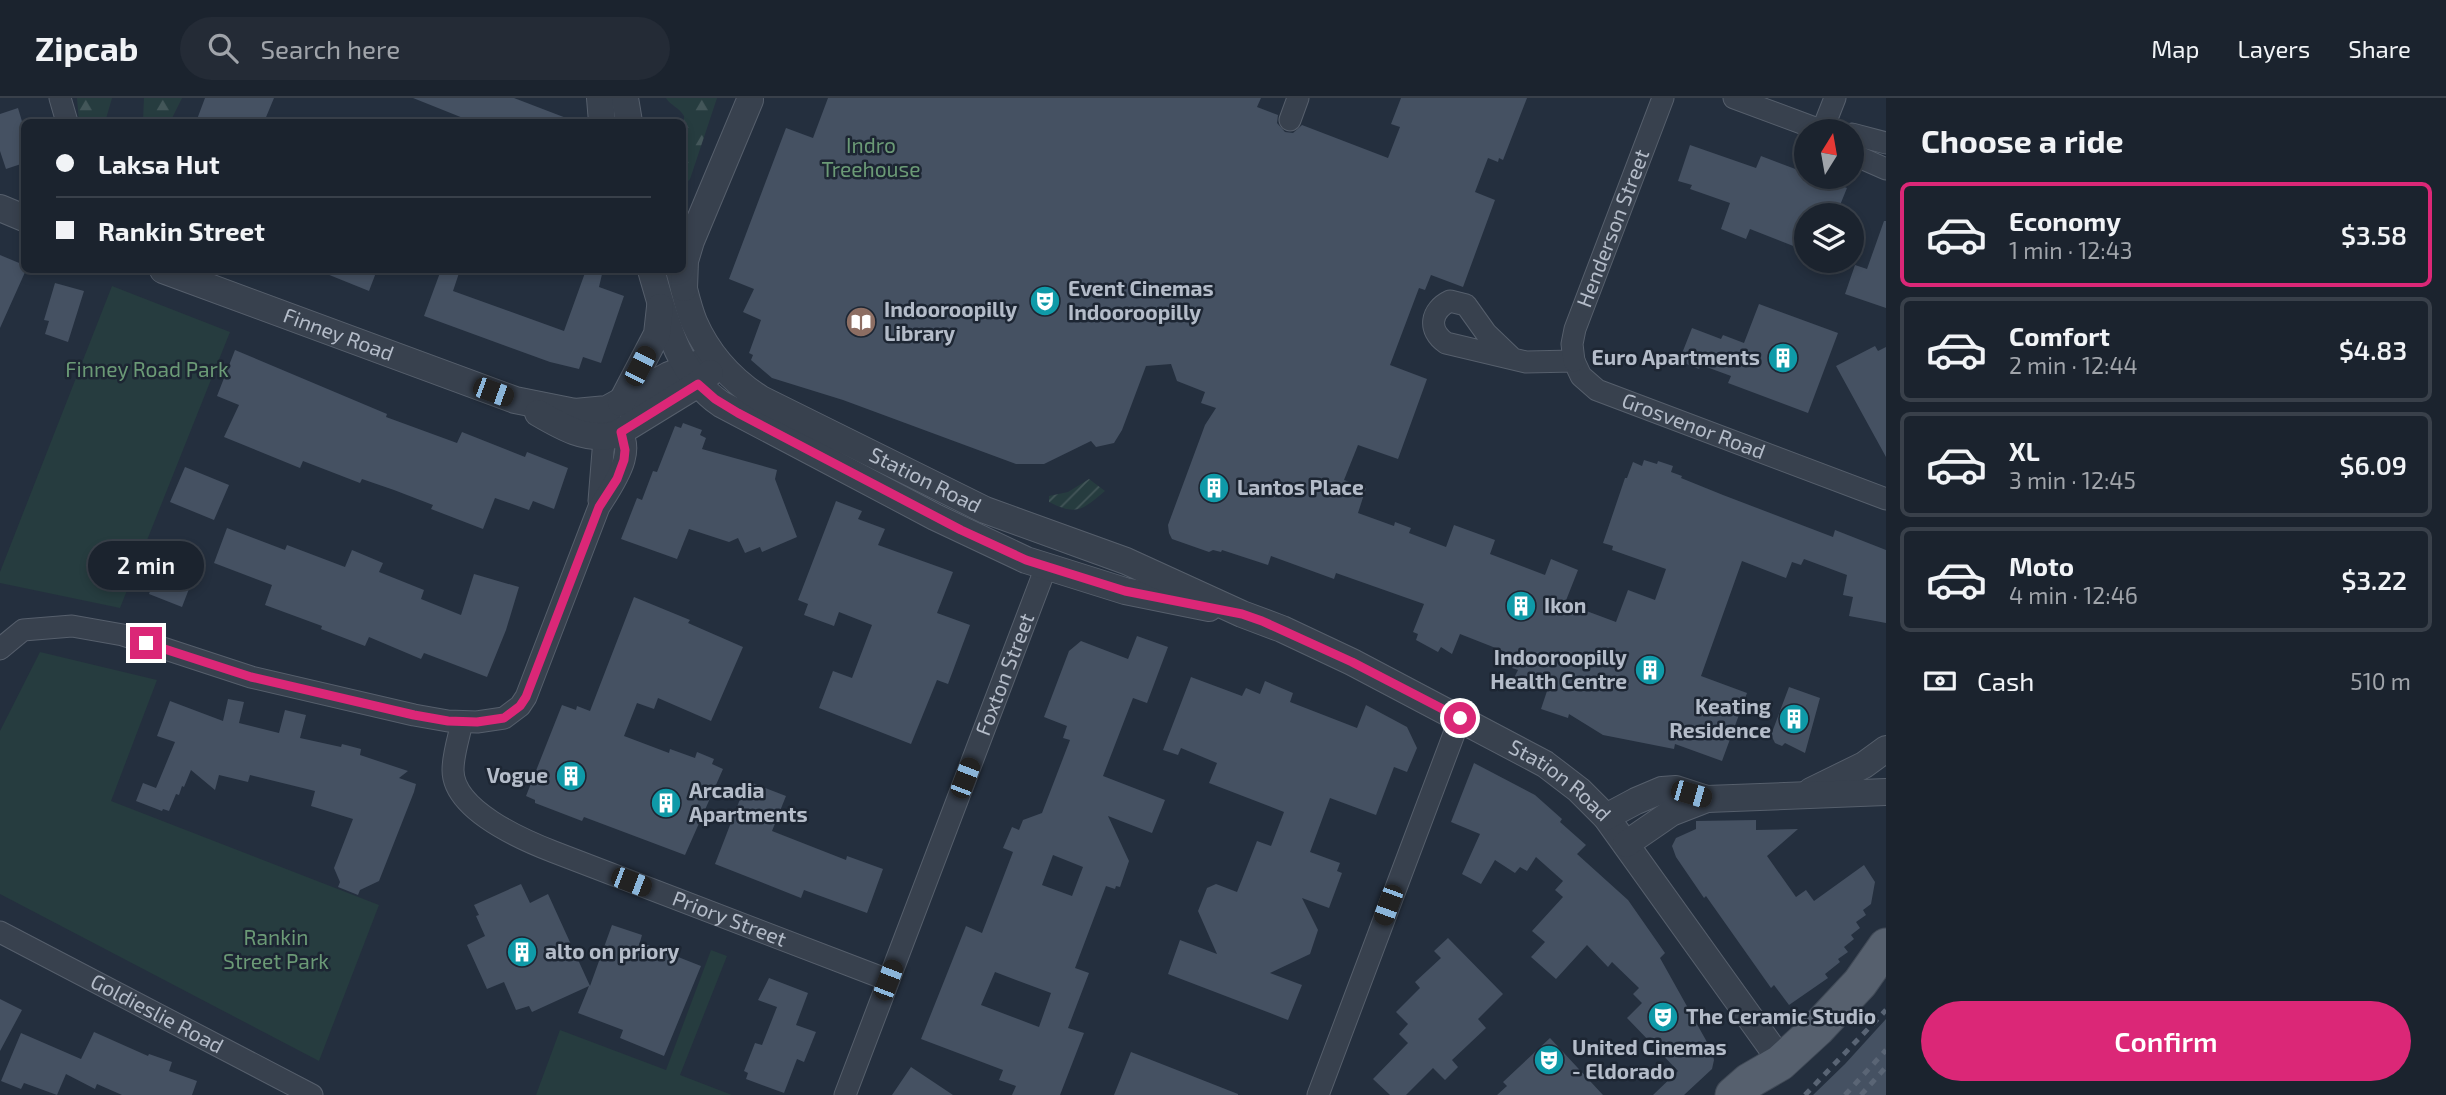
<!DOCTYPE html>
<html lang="en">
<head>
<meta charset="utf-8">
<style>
	body { margin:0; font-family:"Exo 2",sans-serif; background:#242b36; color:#f1f3f6; height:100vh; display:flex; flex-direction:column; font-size:26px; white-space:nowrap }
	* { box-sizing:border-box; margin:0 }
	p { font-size:23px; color:#a0a4aa }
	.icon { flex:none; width:38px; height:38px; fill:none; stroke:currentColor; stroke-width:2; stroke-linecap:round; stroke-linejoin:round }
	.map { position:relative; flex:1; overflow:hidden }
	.panel { display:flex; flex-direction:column; background:#1b232e; width:560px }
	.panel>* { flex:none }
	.top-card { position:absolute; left:21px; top:21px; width:665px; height:154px; border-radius:10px; box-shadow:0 4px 10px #0003,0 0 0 2px #39404a; display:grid; align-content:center; height:154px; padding:0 35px; background:#1b232e }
	.needle { width:46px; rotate:11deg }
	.tools { position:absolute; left:1794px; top:21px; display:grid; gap:14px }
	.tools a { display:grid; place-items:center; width:70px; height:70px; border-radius:50%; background:#1b232e; box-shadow:0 4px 10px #0003,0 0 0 2px #39404a; font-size:35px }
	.end { position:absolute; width:32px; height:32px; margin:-16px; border:9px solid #db2777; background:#fff; box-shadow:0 0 0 4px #fff }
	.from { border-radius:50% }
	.bubble { position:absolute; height:49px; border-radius:24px; background:#1b232e; box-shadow:0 4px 10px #0003,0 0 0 2px #39404a; font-size:23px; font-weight:600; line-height:49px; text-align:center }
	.car { position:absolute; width:21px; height:42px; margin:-21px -10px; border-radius:9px; box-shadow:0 0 5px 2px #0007; background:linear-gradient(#222 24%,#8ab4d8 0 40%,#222 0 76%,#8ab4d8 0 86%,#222 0) }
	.top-card b { display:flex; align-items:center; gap:24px; height:66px; font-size:26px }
	.top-card b+b { border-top:2px solid #39404a }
	.top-card i { width:18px; height:18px; background:#f1f3f6 }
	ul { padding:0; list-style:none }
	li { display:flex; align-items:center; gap:21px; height:105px; margin:0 14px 10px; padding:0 21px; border:4px solid #39404a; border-radius:10px }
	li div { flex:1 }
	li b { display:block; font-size:26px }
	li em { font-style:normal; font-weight:600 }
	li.current { border-color:#db2777 }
	li>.icon { width:63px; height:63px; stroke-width:1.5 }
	h2 { padding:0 35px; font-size:32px; line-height:84px }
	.pay { display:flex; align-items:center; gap:18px; height:77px; padding:0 35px; font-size:26px }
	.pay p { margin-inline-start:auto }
	.primary-button { display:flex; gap:14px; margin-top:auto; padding:14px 35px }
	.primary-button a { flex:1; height:80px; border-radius:42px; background:#db2777; color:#fff; font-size:28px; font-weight:600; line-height:80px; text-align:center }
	header { display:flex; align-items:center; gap:42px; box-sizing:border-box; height:98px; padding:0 35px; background:#1b232e; border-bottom:2px solid #39404a }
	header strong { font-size:33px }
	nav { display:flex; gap:38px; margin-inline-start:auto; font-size:24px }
	.search { width:490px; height:63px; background:#242b36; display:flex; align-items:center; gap:18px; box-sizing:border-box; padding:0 24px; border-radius:38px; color:#a0a4aa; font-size:26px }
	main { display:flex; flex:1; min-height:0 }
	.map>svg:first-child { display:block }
	.green { fill:#263c3f }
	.forest { fill:url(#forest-firs) }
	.garden { fill:url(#garden-furrows) }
	.building { fill:#455162; fill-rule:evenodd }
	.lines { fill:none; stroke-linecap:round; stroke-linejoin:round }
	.minor-casing { stroke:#565f6c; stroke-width:23 }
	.tertiary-casing { stroke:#565f6c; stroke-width:28 }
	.primary-casing { stroke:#414a57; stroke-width:37 }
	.minor { stroke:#38414e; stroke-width:21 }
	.tertiary { stroke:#38414e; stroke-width:26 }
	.primary { stroke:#56606e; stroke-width:35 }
	.rail { stroke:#5a6575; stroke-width:5; stroke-dasharray:7 7; stroke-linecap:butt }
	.route { stroke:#db2777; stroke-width:9 }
	.labels { text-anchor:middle; stroke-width:5; stroke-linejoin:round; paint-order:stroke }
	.park-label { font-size:21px; fill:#6b9a76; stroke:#1d2633 }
	.street-label { font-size:21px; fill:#b4bcc9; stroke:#1d2633 }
	.poi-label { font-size:21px; font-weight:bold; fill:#b4bcc9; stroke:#1d2633; text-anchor:start }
</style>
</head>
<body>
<header>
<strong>Zipcab</strong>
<div class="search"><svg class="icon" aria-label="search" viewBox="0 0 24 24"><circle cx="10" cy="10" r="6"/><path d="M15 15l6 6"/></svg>Search here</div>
<nav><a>Map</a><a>Layers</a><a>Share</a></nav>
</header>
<main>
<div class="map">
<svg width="1886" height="997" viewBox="0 0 1886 997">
	<defs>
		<pattern id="forest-firs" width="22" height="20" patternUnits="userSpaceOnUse" patternTransform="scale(1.75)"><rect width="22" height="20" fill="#263c3f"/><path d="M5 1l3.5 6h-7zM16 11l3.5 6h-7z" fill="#435659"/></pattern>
		<pattern id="garden-furrows" width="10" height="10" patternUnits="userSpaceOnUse" patternTransform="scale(1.75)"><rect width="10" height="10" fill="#263c3f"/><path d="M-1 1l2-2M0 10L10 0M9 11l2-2" fill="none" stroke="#435659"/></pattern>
	</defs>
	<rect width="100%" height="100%" fill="#242f3e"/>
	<path class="green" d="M112,188L230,234L120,510L0,485V474Z
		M40,554L157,582L111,703L379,807L319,963L0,796V633Z
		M711,852L727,858L680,977L732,997H536L560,932L666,972Z"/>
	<path class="forest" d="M77,0H112L105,24H79Z
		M144,0H182L170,24H143Z
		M666,0H717L690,81L683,89L684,18C679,9 671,8 666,0Z"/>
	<path class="garden" d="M1089,381L1105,393C1082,412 1077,418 1049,404V398L1068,394Z"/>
	<path class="building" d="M205,0H274L264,24H196Z
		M413,0H514L574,23L473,24Z
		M828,0H1261L1257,9L1278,17L1277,25L1285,34L1293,35L1302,27L1388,60L1400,29L1391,26L1401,0H1527L1503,62L1499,60L1498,64L1488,60L1475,94L1495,102L1463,189L1431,177L1425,192L1419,190L1390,267L1427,281L1398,361L1358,347L1344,382L1366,390L1358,415L1394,428L1395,424L1411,430L1409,435L1446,449L1454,427L1495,442L1490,456L1545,477L1551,461L1578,472L1565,505L1616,524L1628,492L1655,502L1666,471L1612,452L1613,448L1603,445L1625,380H1627L1633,364L1642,368L1644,362L1657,366L1658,363L1673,368L1671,374L1682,378L1681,380L1723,397L1833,439L1835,432L1886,452V525L1849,518L1853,499L1843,497L1847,477L1804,461L1801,467L1792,464L1786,480L1742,463L1701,578L1747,595L1722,663L1675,646L1674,651L1603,637L1569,616L1568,620L1541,611L1547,593L1514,580L1518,572L1512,570L1516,558L1460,536L1452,556L1441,549L1438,554L1416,542L1418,536L1413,534L1424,506L1336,475L1334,481L1271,458L1268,467L1222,452L1221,454L1213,452L1209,454L1172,441L1169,435L1168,427L1205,327L1216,310L1201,305L1205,294L1177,283L1171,266L1146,268L1122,332L1114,345L1096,349L1091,343L1044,366H1016L843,302L772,280L751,262L753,257L749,255L761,222L743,214L754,191L729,181L786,30L813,40Z
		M18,10L24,30V65L6,71L0,53V16Z
		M1690,47L1756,70L1761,58L1806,75V79H1817L1847,90L1836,117H1806V153L1750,131L1746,141L1721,131L1730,105L1690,91L1692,87L1678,83Z
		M1884,123H1886V210L1845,196L1855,167L1867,171Z
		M0,157L24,167L26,172L0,230Z
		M317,172H377L369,193Z
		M441,172H460L453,193L564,233L586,172H603L599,189L624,198L601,265L583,259L579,271L550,264L424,218Z
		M55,185L84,193L68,244L45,236L49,223L44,222Z
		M1759,206L1838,235L1808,315L1728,285L1731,278L1701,267L1699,271L1679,263L1692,230L1721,241L1723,237L1744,245Z
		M1875,248L1878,253L1886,249V359L1836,268Z
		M235,252L387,316L386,319L457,345L462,334L525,359L527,354L568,370L554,411L533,403L529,412L495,400L483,431L431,411L433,407L394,392L362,381L360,385L303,363L300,370L224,339L239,307L217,298Z
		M683,325L702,332L700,337L706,340L702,351L777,372L775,381L797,439L762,454L760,449L745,455L738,440L729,444L689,431L677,461L621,441L637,400L642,402L653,373L657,374L675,328L681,330Z
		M185,369L229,387L214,422L170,404Z
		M836,403L862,413L858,421L885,431L878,447L953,474L937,515L970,527L948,586L937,582L911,646L819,610L833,573L852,580L872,527L839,514L834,528L804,517L808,506L798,502Z
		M227,430L285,452L287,447L345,469L352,452L383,465L379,474L424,492L421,501L461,517L474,476L519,489L506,532L487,579L424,555L421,561L369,539L365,548L321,531L322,528L265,507L272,487L214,465Z
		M166,452L199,465L182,509L149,496Z
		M634,499L690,522L688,525L743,549L711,623L658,600L654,611L637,605L624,638L669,655L670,651L695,660L697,654L714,661L712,666L723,671L685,757L584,719L582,723L535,705V702L526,698L562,607L576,612L577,608L590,613Z
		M1137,538L1168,549L1147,605L1133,600L1103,678L1165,702L1152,735L1108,718L1129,763L1120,789L1116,788L1115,791L1106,788L1075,870L1089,875L1068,930L1084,935L1060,997H1012L1016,988L999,982L1003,972L921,941L966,828L982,835L1013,754L1003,750L1012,729L1019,732L1023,722L1042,715L1070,642L1063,640L1067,628L1044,619L1069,553L1081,543L1128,561ZM1053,757L1083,769L1072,798L1042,787ZM995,874L1051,895L1039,929L981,907Z
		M1191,579L1242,598L1246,590L1260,596L1265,583L1293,595L1290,604L1357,630L1366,607L1407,629L1417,650L1407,674L1394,669L1376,717L1330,700L1310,754L1340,765L1337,773L1342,775L1329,810L1302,800L1318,832L1310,856L1270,875L1302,887L1288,922L1168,876L1180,842L1217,856L1198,813L1207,790L1216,786L1237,794L1257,743L1271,748L1284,714L1209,685L1217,665L1181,650L1178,657L1163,652Z
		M1789,589L1820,600L1805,655L1785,645L1782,648L1775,645L1771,637Z
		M228,601L244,604L239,625L279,635L285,612L306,617L300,640L341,649L342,646L361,651L360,657L408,673L399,680L416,686L414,694L379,783L360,792L358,797L338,789L340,784L334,770L353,721L311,708L315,693L250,677L248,684L219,677L215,692L191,672L184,689L182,688L179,697L176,696L169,713L163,711L162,713L136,703L143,685L156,690L175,644L157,638L170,603L223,623Z
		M1474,665L1535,697L1562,721L1560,724L1586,747L1577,756L1628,802L1665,855L1660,860L1712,953L1714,962L1712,971L1684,997H1653L1678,973L1627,920L1642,905L1633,896L1639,890L1612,864L1608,869L1587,847L1556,881L1531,859L1545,844L1532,833L1563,799L1555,792L1563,783L1536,759L1527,773L1520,769L1515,775L1495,762L1481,786L1462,776L1480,736L1451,724Z
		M747,683L786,698L772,733L846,762L847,758L883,771L867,815L804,792L801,800L715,766Z
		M1756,722V732L1798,731L1767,758L1796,799L1806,792L1814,803L1864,767L1875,784L1871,806L1863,812L1866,817L1856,824L1860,830L1851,837L1854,841L1844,849L1848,854L1838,861L1840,864L1825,876L1828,880L1789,907L1774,887L1771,890L1706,798L1704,800L1676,759L1672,748L1676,740L1696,731V723Z
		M521,786L530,805L548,796L590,888L612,827L642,837L640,844L701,868L664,958L620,940L623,932L578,915L589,888L532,914L529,908L516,912L504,884L487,891L467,847L485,838L476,818L479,817L474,807Z
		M1448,840L1503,896L1478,921L1486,930L1452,962L1458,969L1445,982L1433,970L1406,997H1390L1373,981L1408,945L1399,936L1408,926L1396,914L1420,890L1415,884L1441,860L1434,853Z
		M769,880L808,895L796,927L816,934L804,964L797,961L784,995L746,981L748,975L744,973L755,945L762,947L777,909L758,902Z
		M0,901L22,912L0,953Z
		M1886,921V997H1813L1845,966Z
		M94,934L148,958L149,956L172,964L169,973L197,983L192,997H122L97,986L95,991L66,976L57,997L24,985L21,991L1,983L21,935L81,961Z
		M1550,940L1603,997H1497L1507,988L1503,984Z
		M1131,954L1238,996V997H1114Z
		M911,969L953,997H892Z"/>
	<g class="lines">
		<g class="minor-casing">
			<g id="minor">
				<path d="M60,0L67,24"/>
				<path d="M1734,0L1823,33"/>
				<path d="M1290,22L1298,0"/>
				<path d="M1822,33L1835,0"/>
				<path d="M1852,36L1886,45"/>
				<path d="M1852,56L1886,71"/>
				<path id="s1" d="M1511,259L1486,235L1466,207L1450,203C1431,212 1427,232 1446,245L1526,264L1574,263L1581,278L1597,292L1886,401"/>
				<path id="s2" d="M1574,263L1572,246L1575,231L1663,0"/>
				<path d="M599,403L603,353L608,324"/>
				<path d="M0,551L23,532L72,528L123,537L251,579L414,617L448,623L477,624L504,620L520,608L526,599L599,409C613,387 645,344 610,325"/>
				<path id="s3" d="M462,624C459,639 453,656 453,672C453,712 523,742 554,754L888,882"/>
				<path id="s4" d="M0,834L312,997"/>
				<path id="s5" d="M845,997L1046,469"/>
				<path d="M1318,997L1460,620"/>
			</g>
		</g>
		<g class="tertiary-casing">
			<g id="tertiary">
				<path d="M600,0L602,24"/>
				<path d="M625,0L629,24"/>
				<path d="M0,110L24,120"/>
				<path id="s6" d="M163,172L515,302L575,314L607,311L669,277L702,264"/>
				<path d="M651,172C665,220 677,276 721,306L935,419L1026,462L1125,493L1209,510"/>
				<path id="s7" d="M679,172C684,189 687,207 694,224C708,256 731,282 761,301L985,412L1126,463L1242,516L1282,531L1352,564L1545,666L1579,692L1606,719L1781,963"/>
				<path d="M684,190L685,163L691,143L750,2"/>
				<path d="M621,305L657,236L660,209"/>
				<path d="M538,315C562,329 586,343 615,337L698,286L710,275"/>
				<path d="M1811,693L1864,667L1886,651"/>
				<path d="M1606,719L1636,703L1662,692L1676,691L1707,701L1886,694"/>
				<path d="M1626,746L1671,715L1707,701"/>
			</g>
		</g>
		<g class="primary-casing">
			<path id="primary" d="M1733,997L1749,983L1780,965L1817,931L1860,885L1886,848"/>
		</g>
		<use href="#minor" class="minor"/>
		<use href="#tertiary" class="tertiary"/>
		<use href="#primary" class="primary"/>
		<path class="rail" d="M1805,997L1886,912
			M1845,997L1886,952
			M1861,997L1886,969"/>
	</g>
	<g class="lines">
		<path class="route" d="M146,545L251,579L414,617L448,623L477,624L504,620L520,608L526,599L599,409L617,381L624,362L625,352L621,334L698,286L715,301L738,315L961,432L1026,462L1125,493L1242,516L1262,523L1352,564L1460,620"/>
	</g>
	<defs>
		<g id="theatre-disc" transform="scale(1.575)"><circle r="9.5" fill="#0f9aa8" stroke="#1d2633"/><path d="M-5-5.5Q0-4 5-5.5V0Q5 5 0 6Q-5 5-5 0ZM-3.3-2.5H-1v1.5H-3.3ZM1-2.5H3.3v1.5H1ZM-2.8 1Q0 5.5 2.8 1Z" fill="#fff"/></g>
		<g id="library-disc" transform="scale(1.575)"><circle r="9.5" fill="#8d6e63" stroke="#1d2633"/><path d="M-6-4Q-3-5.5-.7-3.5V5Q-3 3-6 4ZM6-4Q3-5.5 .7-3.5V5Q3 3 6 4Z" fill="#fff"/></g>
		<g id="building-disc" transform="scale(1.575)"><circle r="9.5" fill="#0f9aa8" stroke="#1d2633"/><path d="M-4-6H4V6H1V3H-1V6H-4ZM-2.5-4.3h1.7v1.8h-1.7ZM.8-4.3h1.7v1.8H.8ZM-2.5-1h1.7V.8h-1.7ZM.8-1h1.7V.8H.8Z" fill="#fff"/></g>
	</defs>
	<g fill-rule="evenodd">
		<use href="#theatre-disc" x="1045" y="203"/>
		<use href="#library-disc" x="861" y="224"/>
		<use href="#building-disc" x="1783" y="260"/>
		<use href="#building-disc" x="1214" y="390"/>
		<use href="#building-disc" x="1521" y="508"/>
		<use href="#building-disc" x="1650" y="572"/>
		<use href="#building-disc" x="1794" y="621"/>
		<use href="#building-disc" x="571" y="678"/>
		<use href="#building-disc" x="666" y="705"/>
		<use href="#building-disc" x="522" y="854"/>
		<use href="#theatre-disc" x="1663" y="919"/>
		<use href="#theatre-disc" x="1549" y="962"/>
	</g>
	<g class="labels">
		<g class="park-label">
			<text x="871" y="55">Indro<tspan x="871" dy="24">Treehouse</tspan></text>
			<text x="147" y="279">Finney Road Park</text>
			<text x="276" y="847">Rankin<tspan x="276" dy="24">Street Park</tspan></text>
		</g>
		<g class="street-label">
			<text dy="7" stroke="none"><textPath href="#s2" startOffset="140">Henderson Street</textPath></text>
			<text dy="7" stroke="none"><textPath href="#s6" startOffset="187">Finney Road</textPath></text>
			<text dy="7" stroke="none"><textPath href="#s1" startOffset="410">Grosvenor Road</textPath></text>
			<text dy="7" stroke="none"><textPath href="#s7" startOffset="341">Station Road</textPath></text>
			<text dy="7" stroke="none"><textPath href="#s5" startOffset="450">Foxton Street</textPath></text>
			<text dy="7" stroke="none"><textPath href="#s7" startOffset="1045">Station Road</textPath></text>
			<text dy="7" stroke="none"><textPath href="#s3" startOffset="373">Priory Street</textPath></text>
			<text dy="7" stroke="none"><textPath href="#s4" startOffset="177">Goldieslie Road</textPath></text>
		</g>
		<g class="poi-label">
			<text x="1068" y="198">Event Cinemas<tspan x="1068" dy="24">Indooroopilly</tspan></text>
			<text x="884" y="219">Indooroopilly<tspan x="884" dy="24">Library</tspan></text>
			<text x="1760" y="267" text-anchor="end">Euro Apartments</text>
			<text x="1237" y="397">Lantos Place</text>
			<text x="1544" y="515">Ikon</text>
			<text x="1627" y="567" text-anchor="end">Indooroopilly<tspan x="1627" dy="24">Health Centre</tspan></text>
			<text x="1771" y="616" text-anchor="end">Keating<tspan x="1771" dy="24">Residence</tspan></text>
			<text x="548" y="685" text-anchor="end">Vogue</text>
			<text x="689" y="700">Arcadia<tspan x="689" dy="24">Apartments</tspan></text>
			<text x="545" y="861">alto on priory</text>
			<text x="1686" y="926">The Ceramic Studio</text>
			<text x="1572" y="957">United Cinemas<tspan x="1572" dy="24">- Eldorado</tspan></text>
		</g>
	</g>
</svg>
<div class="tools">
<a><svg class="needle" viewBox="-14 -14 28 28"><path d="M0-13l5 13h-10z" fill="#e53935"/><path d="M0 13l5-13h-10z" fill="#a0a4aa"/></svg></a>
<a><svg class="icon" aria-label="layers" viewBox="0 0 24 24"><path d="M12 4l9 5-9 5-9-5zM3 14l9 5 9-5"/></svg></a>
</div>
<i class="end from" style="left:1460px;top:620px"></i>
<i class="end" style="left:146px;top:545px"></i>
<div class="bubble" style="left:88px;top:443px;width:116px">2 min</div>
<i class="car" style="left:640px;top:268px;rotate:27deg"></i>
<i class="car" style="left:493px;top:294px;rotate:110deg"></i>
<i class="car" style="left:965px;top:680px;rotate:21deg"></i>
<i class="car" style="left:1691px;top:696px;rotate:106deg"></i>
<i class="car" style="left:631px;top:784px;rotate:111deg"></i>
<i class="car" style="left:1388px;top:807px;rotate:200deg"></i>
<i class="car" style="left:888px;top:882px;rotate:21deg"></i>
<div class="top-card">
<b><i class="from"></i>Laksa Hut</b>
<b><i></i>Rankin Street</b>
</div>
</div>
<section class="panel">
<h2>Choose a ride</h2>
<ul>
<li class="current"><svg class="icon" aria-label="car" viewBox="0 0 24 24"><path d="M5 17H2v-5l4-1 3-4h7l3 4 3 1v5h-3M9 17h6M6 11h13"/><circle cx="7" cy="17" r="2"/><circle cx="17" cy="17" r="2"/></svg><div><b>Economy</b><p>1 min · 12:43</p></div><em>$3.58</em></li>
<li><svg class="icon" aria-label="car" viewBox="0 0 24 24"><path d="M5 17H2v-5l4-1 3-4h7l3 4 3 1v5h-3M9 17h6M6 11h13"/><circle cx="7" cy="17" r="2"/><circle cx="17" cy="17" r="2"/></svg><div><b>Comfort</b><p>2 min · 12:44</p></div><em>$4.83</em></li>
<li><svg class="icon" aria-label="car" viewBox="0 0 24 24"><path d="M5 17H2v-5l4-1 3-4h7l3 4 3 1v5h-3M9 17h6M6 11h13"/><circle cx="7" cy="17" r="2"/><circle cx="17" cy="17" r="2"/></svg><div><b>XL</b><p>3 min · 12:45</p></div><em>$6.09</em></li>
<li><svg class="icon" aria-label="car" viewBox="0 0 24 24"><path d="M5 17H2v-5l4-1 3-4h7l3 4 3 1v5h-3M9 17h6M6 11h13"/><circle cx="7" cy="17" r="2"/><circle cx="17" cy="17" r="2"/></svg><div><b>Moto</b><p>4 min · 12:46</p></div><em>$3.22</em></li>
</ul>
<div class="pay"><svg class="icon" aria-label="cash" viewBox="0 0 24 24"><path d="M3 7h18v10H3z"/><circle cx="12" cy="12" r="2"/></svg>Cash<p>510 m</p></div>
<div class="primary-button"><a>Confirm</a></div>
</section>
</main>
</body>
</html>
